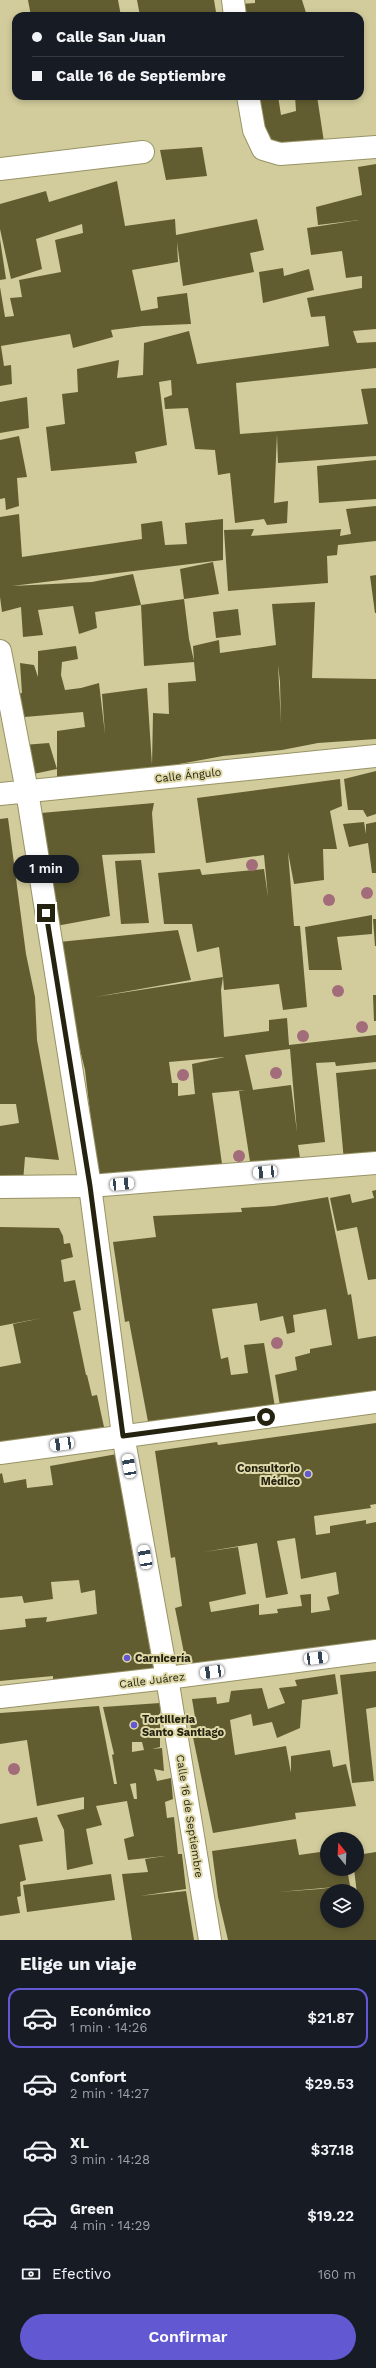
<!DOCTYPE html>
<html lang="es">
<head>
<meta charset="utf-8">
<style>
	body { margin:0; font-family:"Work Sans",sans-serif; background:#20242c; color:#f1f3f6; height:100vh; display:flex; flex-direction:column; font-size:15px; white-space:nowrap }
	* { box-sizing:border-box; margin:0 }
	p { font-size:13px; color:#9ea1a6 }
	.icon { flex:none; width:22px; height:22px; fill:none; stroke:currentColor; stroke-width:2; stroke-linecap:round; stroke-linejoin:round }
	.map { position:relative; height:1940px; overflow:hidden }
	.panel { display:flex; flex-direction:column; background:#171b24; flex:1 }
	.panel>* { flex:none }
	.hud { position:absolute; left:12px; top:12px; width:352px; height:88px; border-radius:12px; box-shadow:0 2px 6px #0003; display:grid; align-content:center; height:88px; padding:0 20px; background:#171b24 }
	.needle { width:26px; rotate:342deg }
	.buttons { position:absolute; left:320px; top:1832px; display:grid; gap:8px }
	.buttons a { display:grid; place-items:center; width:44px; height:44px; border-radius:50%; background:#171b24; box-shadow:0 2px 6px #0003; font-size:20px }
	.end { position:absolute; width:18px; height:18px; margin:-9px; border:5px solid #252310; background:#fff; box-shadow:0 0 0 2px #fff }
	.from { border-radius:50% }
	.bubble { position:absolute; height:28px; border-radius:14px; background:#171b24; box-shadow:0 2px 6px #0003; font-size:13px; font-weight:600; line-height:28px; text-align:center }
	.car { position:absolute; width:12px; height:24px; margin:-12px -6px; border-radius:5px; box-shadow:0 0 3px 1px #0007; background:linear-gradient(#fff 24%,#345 0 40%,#fff 0 76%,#345 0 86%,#fff 0) }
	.hud b { display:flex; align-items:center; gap:14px; height:38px; font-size:15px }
	.hud b+b { border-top:1px solid #363941 }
	.hud i { width:10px; height:10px; background:#f1f3f6 }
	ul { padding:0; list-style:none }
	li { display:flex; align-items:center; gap:12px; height:60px; margin:0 8px 6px; padding:0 12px; border:2px solid transparent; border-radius:12px }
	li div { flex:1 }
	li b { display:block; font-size:15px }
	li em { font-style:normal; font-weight:600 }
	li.selected { border-color:#6259d2 }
	li>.icon { width:36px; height:36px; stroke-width:1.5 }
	h2 { padding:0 20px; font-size:18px; line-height:48px }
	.pay { display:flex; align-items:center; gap:10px; height:44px; padding:0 20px; font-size:15px }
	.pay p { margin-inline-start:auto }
	.button { display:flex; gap:8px; margin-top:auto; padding:8px 20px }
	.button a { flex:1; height:46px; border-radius:24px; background:#6259d2; color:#fff; font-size:16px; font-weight:600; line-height:46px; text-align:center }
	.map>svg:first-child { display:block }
	.building { fill:#625d31; fill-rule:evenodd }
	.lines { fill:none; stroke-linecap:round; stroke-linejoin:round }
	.minor-casing { stroke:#989365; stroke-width:24 }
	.major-casing { stroke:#989365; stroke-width:24 }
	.minor { stroke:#fff; stroke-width:22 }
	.major { stroke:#fff; stroke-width:22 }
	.tree { fill:#a26c7a }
	.route { stroke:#252310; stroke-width:5 }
	.poi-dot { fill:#6259d2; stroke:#dfd9a9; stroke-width:1.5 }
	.labels { text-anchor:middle; stroke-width:4; stroke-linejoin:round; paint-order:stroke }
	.street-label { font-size:11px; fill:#252310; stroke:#dfd9a9 }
	.poi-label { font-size:11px; font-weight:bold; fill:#252310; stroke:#dfd9a9; text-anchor:start }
</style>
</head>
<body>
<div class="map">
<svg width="376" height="1940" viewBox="0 0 376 1940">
	<rect width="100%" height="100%" fill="#d2cc9c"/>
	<path class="building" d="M28,0H118L121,16H31Z
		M137,0H214L216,12L211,13L212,16H140Z
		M255,0H302L307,16H241V4L255,3Z
		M260,96H278L281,115L296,111L295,96H317L324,142L285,147L265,137L256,97Z
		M202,147L207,176L166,180L160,150Z
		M376,164V329L353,331L357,343L376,342V368L236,383L240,434L368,424L361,389L376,388V456L278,463L277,434L274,503L288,501L287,523L267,525L264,519L235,523L230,473L218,475L215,450L195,449L188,408L165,409L164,398L172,395L171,380L159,382L167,445L135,452L137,463L51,471L46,427L65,424L62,394L78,392L77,369L119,360L117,378L143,375L144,343L189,331L197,364L329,346L325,316L311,317L307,298L362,288V276L346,278L342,251L311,255L307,228L359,220L318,225L316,207L362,195L358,167Z
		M117,181L125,226L175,219L176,235L257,219L264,250L250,253L254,272L183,286L177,242L178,262L132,270L141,311L158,308L157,297L187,293L191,324L143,326L111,330L113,337L73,348L70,334L1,346L4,366L11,365L12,384L0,386V287L5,317L14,316L10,298L22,297L19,280L61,272L55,240L83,233L82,224L36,239L42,269L11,279L0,229V204L46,191L49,202Z
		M0,239L6,279L0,280Z
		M283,268L284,276L309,269L314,290L263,303L259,272Z
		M27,397L29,428L0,433V402Z
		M19,436L27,477L17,478L19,506L6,510L5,498L0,499V440Z
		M376,460V499L319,503L317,466Z
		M376,506V541L338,545L337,555L327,556L328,583L228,591L224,530L254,529L251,536L341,529L340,536L351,534L346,509Z
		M19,514L22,557L142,539L141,524L162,521L165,545L187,544L185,523L223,519V560L12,586L92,582L133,574L141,605L95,612L97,628L79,634L73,606L38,610L43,635L23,637L21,607L2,612L0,597V517Z
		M213,562L219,594L184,599L189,639L194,661L193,646L219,640L220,653L276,645L272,604L315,602L312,678L376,679V739L318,743L282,750L223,756L152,769L57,783V769L24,776L23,745L49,743L57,769V731L85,727L83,712L13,718L8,695L22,693L20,663L34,665L38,677V651L76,646L78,659L62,662L61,675L65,690L81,688L99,683L105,734L102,694L147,688L152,765L153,713L169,714L168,683L196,681L194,662L144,666L141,605L184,599L180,569ZM278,665L280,682L281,723Z
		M376,575V613H375L370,576Z
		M238,609L241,635L216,638L213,612Z
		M376,771V814L367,817L363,810H348L344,779Z
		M340,779L342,806L330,811L337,849H323L324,880L294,884L288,852L294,926H300L307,1007L283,1010L279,984L224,990L223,977L221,990L224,1037L269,1031V1020L287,1018L289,1045L376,1035V1062L336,1066L335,1062L316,1063L325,1142L298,1145L301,1164L251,1168L239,1091L245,1090L212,1093L223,1171L98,1180L85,1070L68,1001L59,942L178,930L191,980L95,997L223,977L219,947L197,952L192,924H164L158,873L200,869L202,875L264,869L268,897L264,855L206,863L197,798ZM290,1049L297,1132L291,1085L253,1090L245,1055ZM225,1057L192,1064L195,1094L178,1096V1083H172L169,1062Z
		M154,803L152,813L155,853L102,855L110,916L56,926L41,813Z
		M8,818L26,954L35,997L37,1040L59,1160L25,1157L23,1182L0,1180V1126L19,1123L16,1104H0V819Z
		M364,822L366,834V824L376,822V873H372L368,843L349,847L343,824Z
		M141,860L149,923L121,924L115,861Z
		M372,915V934L337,937L342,970H309L305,927Z
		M373,919H376V946H375Z
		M373,995H376V1021H374Z
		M376,1069V1157L344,1161L336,1073Z
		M376,1190V1279L368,1280L357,1227L337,1231L330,1198L350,1194L352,1203L374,1198L372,1191Z
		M328,1197L348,1295L351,1294L358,1339L376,1336V1393L280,1406L275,1375L297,1370L295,1357L310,1353V1349L332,1345L326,1309L293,1315L295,1332L287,1334L283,1316L260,1321L257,1303L212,1309L221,1359L228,1357L231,1375L248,1373L244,1345L264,1343L275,1407L149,1427L129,1321L125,1322L113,1242L156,1237L153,1216L242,1212L241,1208L274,1206Z
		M0,1227L59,1228L63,1236L64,1244L70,1243L73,1257L61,1260L64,1282L75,1280L81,1310L73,1312L86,1375H87L92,1396L97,1395L104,1427L0,1444V1367L21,1363L13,1324L42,1318L0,1326Z
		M376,1423V1504L370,1505L371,1508L314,1516L316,1535L330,1533V1526L366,1520V1524L376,1522V1642L193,1666L185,1658L175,1608L182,1606L175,1557L171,1558L155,1451L217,1442L218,1445ZM295,1538L301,1579L336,1572L339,1594L327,1597L330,1610L311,1613V1594L300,1595L302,1606L277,1609L278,1613L259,1615V1604L211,1612L209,1602L246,1594L238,1547L204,1552L257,1543L266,1598L288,1594L277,1541Z
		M117,1454L130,1540L154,1671L53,1680V1676L0,1681V1630L26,1627L25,1619L47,1617L46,1622L97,1614L95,1590L81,1593L79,1580L51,1582L53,1599L24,1603L22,1596L0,1598V1474L2,1473L4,1483L26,1479L27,1488L53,1485L50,1466Z
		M376,1671V1707L366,1709L374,1781L352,1783L340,1675Z
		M335,1674L338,1694L302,1700L300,1728L277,1738L272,1722L253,1726L251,1714L230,1720L235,1755L286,1746L291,1773V1756L330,1750L333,1767L346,1764L356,1806L295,1813L296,1819L213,1833L190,1723H196L192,1699L216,1697L217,1704L229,1702L231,1691L262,1688L268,1709L285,1703L279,1688L297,1686L295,1680Z
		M160,1703V1747L152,1749L162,1748L164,1771L154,1769L157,1781L171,1778L173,1799L165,1802L167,1818L174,1817L178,1854H182L186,1889L140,1896L186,1891L194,1940H132L122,1874L148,1872L145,1859L165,1856L128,1860L124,1839L134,1836L127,1801L96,1806L102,1825L86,1829L93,1864L67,1870L64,1830L57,1815L84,1809V1797L37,1806L27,1740L0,1744V1713L99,1706L114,1784H117L112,1755L114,1754L103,1707ZM132,1742H142L144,1750L132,1752ZM136,1783L137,1799H134L130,1784Z
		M37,1817L43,1841L19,1845L26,1880L20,1882L21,1896L17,1897L20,1913L0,1916V1824Z
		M296,1839L299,1855L327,1851V1869H347L351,1891H327V1921H357V1910H359L354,1869H357V1855L376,1852V1940H228L218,1897L212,1851ZM335,1887L320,1889L278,1892Z
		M111,1874L115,1900L27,1912L23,1885Z"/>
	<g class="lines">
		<g class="minor-casing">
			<path id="minor" d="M233,0L235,16
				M248,96L254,130L263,149L280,154L376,147
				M0,169L143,152
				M0,651L27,791L90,1186L123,1435L167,1678L210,1940
				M0,794L376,756
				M0,1453L376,1402
				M0,1697L167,1678L376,1651"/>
		</g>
		<g class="major-casing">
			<path id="major" d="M0,1187L90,1186L376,1163"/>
		</g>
		<use href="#minor" class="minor"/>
		<use href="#major" class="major"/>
	</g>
	<g class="tree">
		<circle cx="252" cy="865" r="6"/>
		<circle cx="367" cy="893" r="6"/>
		<circle cx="329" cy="900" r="6"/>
		<circle cx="338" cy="991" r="6"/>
		<circle cx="362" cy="1027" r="6"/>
		<circle cx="303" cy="1036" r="6"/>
		<circle cx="276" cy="1073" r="6"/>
		<circle cx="183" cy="1075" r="6"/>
		<circle cx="239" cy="1156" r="6"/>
		<circle cx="277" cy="1343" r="6"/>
		<circle cx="14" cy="1769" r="6"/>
	</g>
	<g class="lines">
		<path class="route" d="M46,913L90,1186L123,1436L266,1417"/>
	</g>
	<g class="poi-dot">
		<circle cx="308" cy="1474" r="4"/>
		<circle cx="127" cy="1658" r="4"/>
		<circle cx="134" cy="1725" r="4"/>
	</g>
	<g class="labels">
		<g class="street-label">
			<text transform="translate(188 775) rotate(-6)" y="4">Calle Ángulo</text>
			<text transform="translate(152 1680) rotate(-7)" y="4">Calle Juárez</text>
			<text transform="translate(190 1816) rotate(81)" y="4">Calle 16 de Septiembre</text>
		</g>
		<g class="poi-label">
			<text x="300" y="1472" text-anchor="end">Consultorio<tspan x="300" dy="13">Médico</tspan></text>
			<text x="135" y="1662">Carnicería</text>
			<text x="142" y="1723">Tortilleria<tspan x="142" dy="13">Santo Santiago</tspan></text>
		</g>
	</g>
</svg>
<div class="buttons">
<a><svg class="needle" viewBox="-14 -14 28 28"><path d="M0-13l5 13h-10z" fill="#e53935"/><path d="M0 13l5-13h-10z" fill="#9ea1a6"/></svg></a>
<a><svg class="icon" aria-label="layers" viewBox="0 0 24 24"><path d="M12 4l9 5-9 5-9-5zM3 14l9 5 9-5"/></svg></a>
</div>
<i class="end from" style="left:266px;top:1417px"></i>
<i class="end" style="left:46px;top:913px"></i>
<div class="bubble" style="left:13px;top:855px;width:66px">1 min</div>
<i class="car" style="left:265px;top:1172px;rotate:265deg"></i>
<i class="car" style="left:122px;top:1184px;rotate:85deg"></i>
<i class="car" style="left:62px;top:1444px;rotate:262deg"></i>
<i class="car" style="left:129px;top:1466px;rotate:350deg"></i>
<i class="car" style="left:145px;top:1557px;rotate:350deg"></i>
<i class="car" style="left:316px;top:1658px;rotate:83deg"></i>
<i class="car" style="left:212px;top:1672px;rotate:262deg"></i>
<div class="hud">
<b><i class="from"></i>Calle San Juan</b>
<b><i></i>Calle 16 de Septiembre</b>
</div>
</div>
<section class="panel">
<h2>Elige un viaje</h2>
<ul>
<li class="selected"><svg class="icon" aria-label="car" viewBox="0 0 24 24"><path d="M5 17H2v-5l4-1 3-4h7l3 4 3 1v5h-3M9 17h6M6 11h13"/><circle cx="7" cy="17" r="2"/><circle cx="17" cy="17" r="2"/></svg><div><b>Económico</b><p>1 min · 14:26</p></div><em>$21.87</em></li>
<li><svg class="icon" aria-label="car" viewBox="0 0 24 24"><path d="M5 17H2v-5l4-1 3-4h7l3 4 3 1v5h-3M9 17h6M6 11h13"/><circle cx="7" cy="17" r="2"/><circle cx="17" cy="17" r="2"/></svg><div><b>Confort</b><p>2 min · 14:27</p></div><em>$29.53</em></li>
<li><svg class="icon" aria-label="car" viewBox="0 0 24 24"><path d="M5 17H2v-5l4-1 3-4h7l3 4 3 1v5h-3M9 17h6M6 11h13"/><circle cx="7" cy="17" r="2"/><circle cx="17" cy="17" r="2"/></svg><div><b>XL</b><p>3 min · 14:28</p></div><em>$37.18</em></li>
<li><svg class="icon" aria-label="car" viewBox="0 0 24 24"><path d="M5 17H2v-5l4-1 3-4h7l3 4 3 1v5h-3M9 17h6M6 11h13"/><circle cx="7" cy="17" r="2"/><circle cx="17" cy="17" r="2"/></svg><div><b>Green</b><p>4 min · 14:29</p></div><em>$19.22</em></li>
</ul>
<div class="pay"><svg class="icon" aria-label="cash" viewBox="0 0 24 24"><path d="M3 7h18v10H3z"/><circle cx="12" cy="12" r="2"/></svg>Efectivo<p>160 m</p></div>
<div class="button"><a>Confirmar</a></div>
</section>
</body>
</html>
